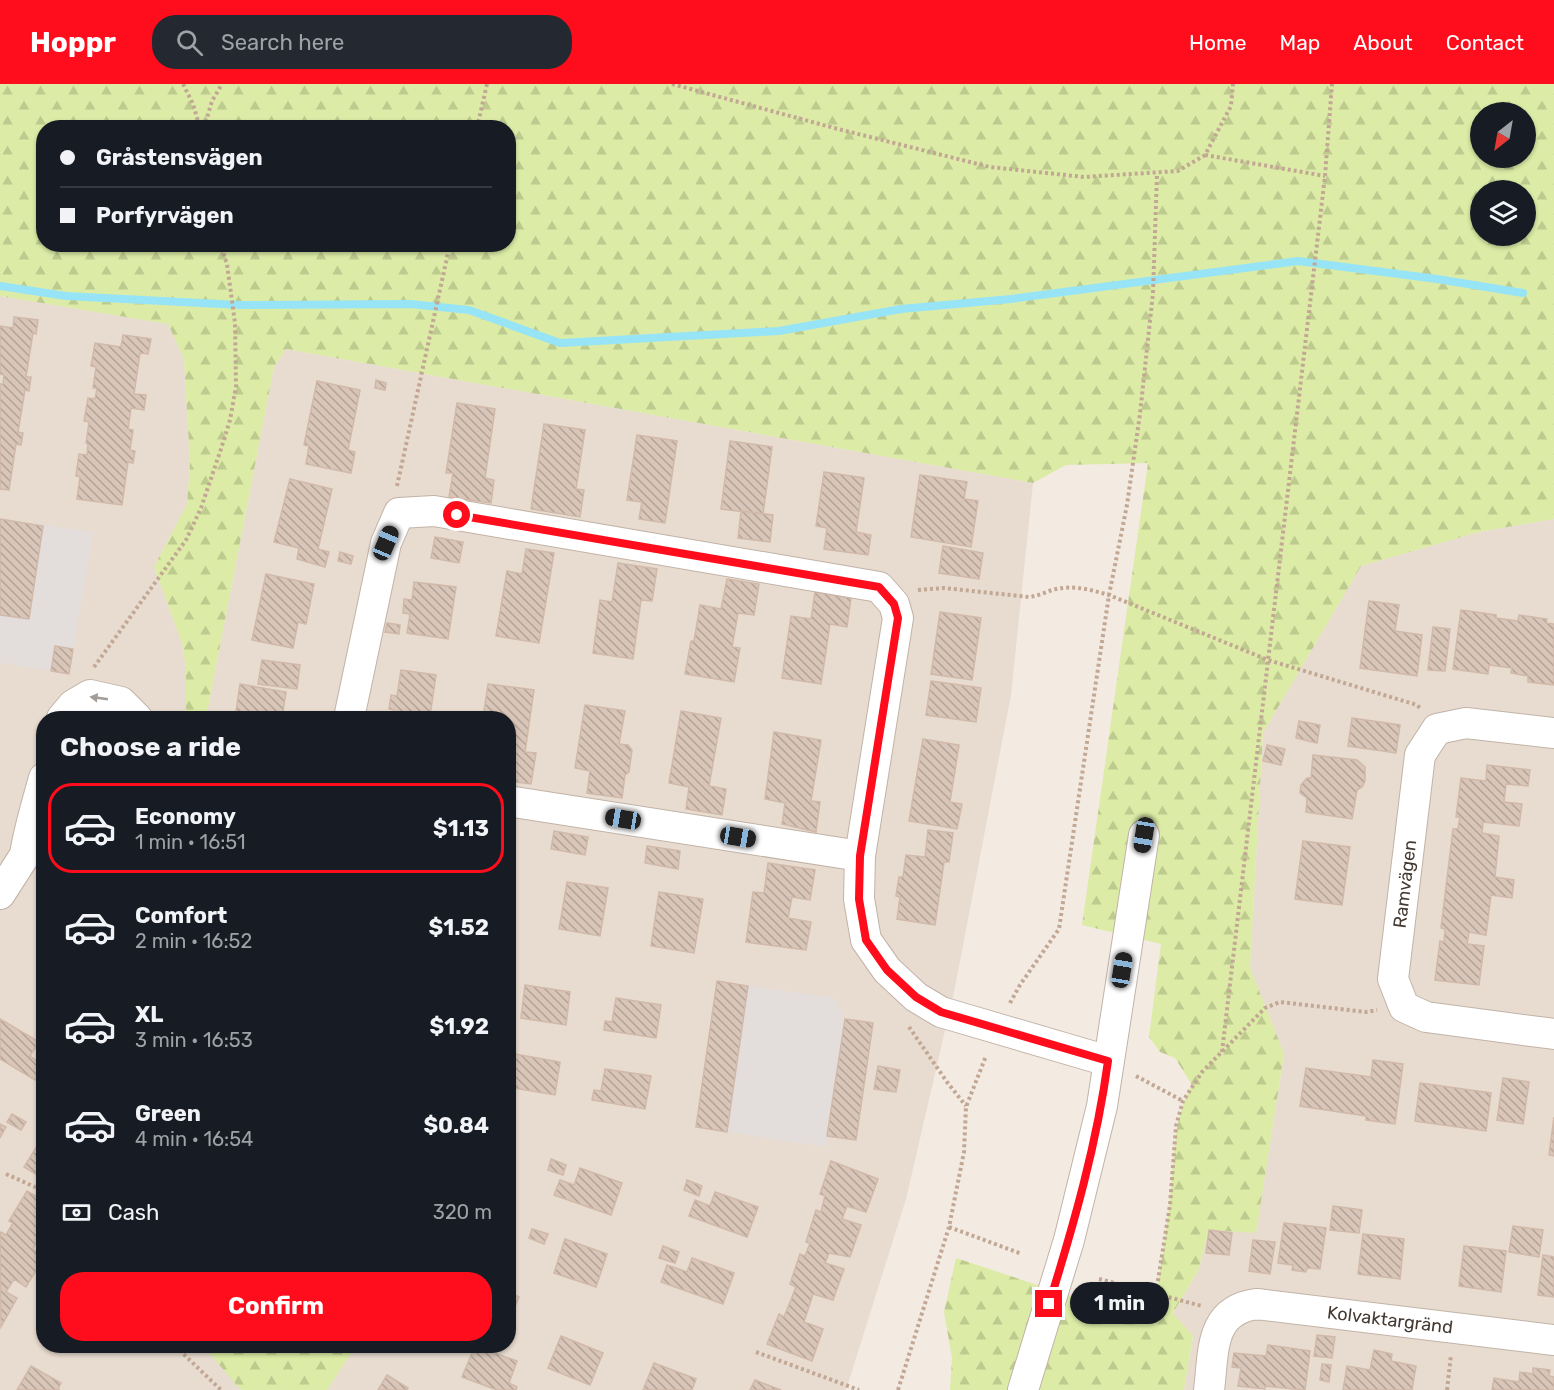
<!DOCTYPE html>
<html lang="en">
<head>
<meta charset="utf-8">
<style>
	body { margin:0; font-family:Rubik,sans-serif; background:#242831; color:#f1f3f6; height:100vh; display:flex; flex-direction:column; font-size:22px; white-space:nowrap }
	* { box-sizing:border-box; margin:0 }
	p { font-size:20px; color:#9ea1a6 }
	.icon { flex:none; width:33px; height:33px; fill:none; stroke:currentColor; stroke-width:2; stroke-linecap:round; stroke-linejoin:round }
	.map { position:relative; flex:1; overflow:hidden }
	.details { position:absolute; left:36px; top:627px; width:480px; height:642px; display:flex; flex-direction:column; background:#171b24; border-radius:24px; box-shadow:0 2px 4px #0004 }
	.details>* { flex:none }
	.banner { position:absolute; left:36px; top:36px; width:480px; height:132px; border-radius:24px; box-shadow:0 2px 4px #0004; display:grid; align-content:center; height:132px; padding:0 24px; background:#171b24 }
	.needle { width:39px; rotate:211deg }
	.fabs { position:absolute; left:1470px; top:18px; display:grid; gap:12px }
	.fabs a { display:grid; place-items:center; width:66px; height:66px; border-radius:50%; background:#171b24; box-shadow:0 2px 4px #0004; font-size:30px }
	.end { position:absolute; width:27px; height:27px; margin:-14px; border:8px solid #ff0d1c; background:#fff; box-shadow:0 0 0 3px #fff }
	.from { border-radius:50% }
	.bubble { position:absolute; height:42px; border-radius:21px; background:#171b24; box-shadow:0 2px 4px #0004; font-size:20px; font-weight:700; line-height:42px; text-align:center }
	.car { position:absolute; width:18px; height:36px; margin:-18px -9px; border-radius:8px; box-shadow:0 0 4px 2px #0007; background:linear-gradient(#222 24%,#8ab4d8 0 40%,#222 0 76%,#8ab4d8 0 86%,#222 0) }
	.banner b { display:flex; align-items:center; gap:21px; height:57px; font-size:22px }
	.banner b+b { border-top:2px solid #363941 }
	.banner i { width:15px; height:15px; background:#f1f3f6 }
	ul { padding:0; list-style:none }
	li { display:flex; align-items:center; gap:18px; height:90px; margin:0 12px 9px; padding:0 12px; border:3px solid transparent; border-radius:24px }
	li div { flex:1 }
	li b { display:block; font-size:22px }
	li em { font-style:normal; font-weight:700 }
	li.on { border-color:#ff0d1c }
	li>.icon { width:54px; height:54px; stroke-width:1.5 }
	h2 { padding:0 24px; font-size:27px; line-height:72px }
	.pay { display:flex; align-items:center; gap:15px; height:66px; padding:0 24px; font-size:22px }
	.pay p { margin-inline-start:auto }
	.primary-button { display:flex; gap:12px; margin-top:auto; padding:12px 24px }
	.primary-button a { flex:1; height:69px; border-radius:24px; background:#ff0d1c; color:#fff; font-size:24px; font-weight:700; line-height:69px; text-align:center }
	header { display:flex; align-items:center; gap:36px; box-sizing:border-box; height:84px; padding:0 30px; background:#ff0d1c; color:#fff }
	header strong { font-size:28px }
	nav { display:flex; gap:33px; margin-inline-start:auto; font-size:21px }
	.search { width:420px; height:54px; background:#242831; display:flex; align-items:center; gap:15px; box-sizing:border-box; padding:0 21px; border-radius:24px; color:#9ea1a6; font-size:22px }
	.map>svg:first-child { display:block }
	.residential { fill:#e8dbcf }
	.forest { fill:url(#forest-firs); fill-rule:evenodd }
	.parking { fill:#e3dedb }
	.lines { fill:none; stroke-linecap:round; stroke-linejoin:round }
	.stream { stroke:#97e4f7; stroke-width:8 }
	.building { fill:url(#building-back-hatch); stroke:#d1b9a9; stroke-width:1.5 }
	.minor-casing { stroke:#c2b3a7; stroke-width:32 }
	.path { stroke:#c2a894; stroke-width:4; stroke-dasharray:3 3; stroke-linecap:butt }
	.minor { stroke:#fff; stroke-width:30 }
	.oneway { fill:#a29c98 }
	.route { stroke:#ff0d1c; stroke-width:8 }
	.labels { text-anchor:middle; stroke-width:6; stroke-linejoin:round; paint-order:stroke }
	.street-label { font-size:18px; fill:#453a32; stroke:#fff }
</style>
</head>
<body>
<header>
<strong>Hoppr</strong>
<div class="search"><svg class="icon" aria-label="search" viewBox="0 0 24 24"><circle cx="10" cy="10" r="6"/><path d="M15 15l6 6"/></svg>Search here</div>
<nav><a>Home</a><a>Map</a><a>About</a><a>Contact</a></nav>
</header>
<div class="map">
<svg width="1554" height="1306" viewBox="0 0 1554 1306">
	<defs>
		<pattern id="forest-firs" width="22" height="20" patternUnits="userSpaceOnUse" patternTransform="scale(1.5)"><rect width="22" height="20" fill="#dceca6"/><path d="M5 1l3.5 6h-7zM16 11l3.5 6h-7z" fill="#becb8f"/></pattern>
		<pattern id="building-back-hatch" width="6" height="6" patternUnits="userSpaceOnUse" patternTransform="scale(1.5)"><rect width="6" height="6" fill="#d9c6b9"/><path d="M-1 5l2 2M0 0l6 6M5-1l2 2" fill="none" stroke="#b2a297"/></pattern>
	</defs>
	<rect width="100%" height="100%" fill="#f3eae2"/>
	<path class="residential" d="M0,212L169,240L184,275L190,379L187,420L154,483L182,559L186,584V631L189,634H44V1262H508V634H206L274,283L286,265L1033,399L1011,611L955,903L906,1115L846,1306H0Z
		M1554,435V1306H1184L1193,1253L1173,1230L1198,1187L1209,1145L1256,1148L1284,971L1250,884L1263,649L1361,482L1479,448Z"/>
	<path class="forest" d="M0,0H1554V435L1479,448L1361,482L1263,649L1250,884L1284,970L1256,1149L1209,1146L1198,1187L1173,1229L1193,1252L1184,1306H950L952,1274L944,1228L956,1174L1122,1229L1156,1209C1161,1180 1166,1151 1169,1122C1175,1080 1171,1038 1192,1001L1175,974L1160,968L1149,953L1161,860L1082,841L1148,379L1066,381L1033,399L286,265L274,283L206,634H189L186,631V584L182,559L154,483L187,420L190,379L184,275L168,240L0,212ZM1480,28H1526V74H1480ZM44,44H508V160H44ZM1480,106H1526V152H1480Z
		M203,1262H356L327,1306H241Z"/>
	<path class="parking" d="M0,435L93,448L69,590L0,579Z
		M717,897L834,914L845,935L873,939L856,1056L828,1052L826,1063L696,1043Z"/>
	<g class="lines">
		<path class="stream" d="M0,202L66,212L240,221L410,220L469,226L560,259L779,247L901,225L1011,215L1298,177L1437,195L1523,209"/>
	</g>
	<path class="building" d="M14,233L38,236L36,250L33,249L26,293H31L29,307L25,306L18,348L23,349L21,361L16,360L9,406L0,405V300H3L4,291L0,290V242L13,244Z
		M123,251L151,255L148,270L140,269L134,310L146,311L144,326L131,324L128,345L133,346L130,366L135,367L133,379L128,378L122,421L77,415L80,393L76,392L79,370L87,371L88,360L86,359L89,338L84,337L88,314L95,315L97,304H93L96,283L91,282L95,259L121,263Z
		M376,296L386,299L385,306L375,304Z
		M317,297L360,306L348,366L355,368L351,389L306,380L309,362L304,361Z
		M457,319L495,325L485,394L494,396L491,419L449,413L453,389H446Z
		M544,340L585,346L576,405L584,406L580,433L531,425Z
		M637,351L677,357L665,439L639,435L642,418L627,416Z
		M730,357L772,363L763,430L721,425Z
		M824,388L864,394L856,448L871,451L868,471L824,465L827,444L816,442Z
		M920,391L967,398L964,415L978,417L971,463L911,453Z
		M290,395L332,405L318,465L329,468L325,483L297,475L299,464L274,458Z
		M741,427L773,431L770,458L738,454Z
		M0,435L43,442L29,535L0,531Z
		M435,453L463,458L459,479L431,474Z
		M943,462L983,469L979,495L939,489Z
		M526,465L554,469L539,559L496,552L507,487L522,490Z
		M340,468L353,472L351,480L338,477Z
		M618,479L657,485L652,517L641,516L633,575L593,569L600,516L612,518Z
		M266,490L314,500L306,540L298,538L293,564L252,556Z
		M727,495L759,500L754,531L738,529L732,563L740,564L734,598L685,590L691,557H694L700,521L721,525Z
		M414,498L456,503L448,555L407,549L410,530L403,529L404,515L412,516Z
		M815,508L851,514L847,543L830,540L821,600L782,594L791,532L811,535Z
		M1369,517L1399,521L1395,547L1422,551L1417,592L1360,584Z
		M1461,526L1496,531V534L1518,537L1519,531L1547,535L1546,539L1554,540V601L1528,598V592L1511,589L1512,584L1489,581L1488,590L1453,585Z
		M940,528L981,534L972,596L931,590Z
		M387,539L400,541L399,550L385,548Z
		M1433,543L1450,545L1445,587L1428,586Z
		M55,562L73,565L69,590L51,587Z
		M262,576L300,581L297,605L258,600Z
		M401,586L436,591L430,632L445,634H393L394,626L389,625L391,611L397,612Z
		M931,597L981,604L976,638L926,631Z
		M240,600L286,608L282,634H235Z
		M488,600L534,606L525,668L536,669L531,700L508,697V634H483Z
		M585,621L625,627L619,660L628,661L632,666L629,688L625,691L622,714L587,709L590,687L575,684Z
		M681,627L721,634L709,702L726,705L722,731L686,725L689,703L669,699Z
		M1352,634L1400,641L1396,669L1348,662Z
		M1299,637L1320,641L1317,659L1296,654Z
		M774,648L821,656L811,717L820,718L816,748L782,740L785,719L765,715Z
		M923,655L959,661L950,718L962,720L957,745L909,737Z
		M1267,661L1285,665L1281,681L1263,677Z
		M1313,671L1357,676L1365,683V697L1362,703L1357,706L1352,735L1306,728L1307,714L1300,709L1301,701L1307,694H1311Z
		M1487,681L1530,686L1528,702L1506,700L1504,718L1522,720L1519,742L1483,738L1482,749L1499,752L1495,793L1514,796L1512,814L1491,811L1486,851L1469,848L1467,860L1484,862L1479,901L1435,896L1440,857L1444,858L1445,845L1441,844L1453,745H1458L1460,733H1456L1461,694L1486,697Z
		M928,746L953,749L949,778H944L935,841L897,835L900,813L896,812L899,793H903L906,771L925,773Z
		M554,747L588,753L585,771L551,765Z
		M1303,757L1350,763L1342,821L1295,815Z
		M647,762L680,767L678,785L645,779Z
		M768,779L815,786L810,816L792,813L788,834L811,838L806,866L746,858L753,808L764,809Z
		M508,787L514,788L508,825Z
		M567,798L608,804L600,852L559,845Z
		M659,808L703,815L694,869L651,862Z
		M717,897L748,902L727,1048L696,1043Z
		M525,901L570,908L566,941L521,934Z
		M616,914L661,921L656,954L604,946L605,937L612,938Z
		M0,935L39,958L30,972L44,982L35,996L0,975Z
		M845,935L873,939L856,1056L827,1052Z
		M515,970L560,978L555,1011L508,1003V994H511Z
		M1373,976L1403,980L1395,1040L1366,1036V1032L1300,1022L1306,984L1371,993Z
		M878,982L900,986L896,1008L874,1005Z
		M605,985L651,992L645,1025L592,1016L594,1006L601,1007Z
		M1503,994L1529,998L1523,1040L1497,1036Z
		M1420,999L1491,1009L1486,1047L1415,1037Z
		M12,1030L26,1038L21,1046L7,1038Z
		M1554,1033V1072L1549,1071Z
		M0,1040L6,1043L0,1054Z
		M42,1054L44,1055V1095L24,1083Z
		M551,1075L566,1081L563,1091L548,1086Z
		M831,1077L878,1095L866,1128L847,1122L842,1135L861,1141L850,1173L829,1169L825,1179L844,1185L833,1216L813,1210L804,1238L823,1245L812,1277L767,1260L779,1230L784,1233L796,1203L790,1200L800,1170L805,1172L810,1159L806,1158L816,1126L821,1128L825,1112L820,1110Z
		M580,1084L622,1099L611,1131L554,1111L560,1096L574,1101Z
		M687,1096L702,1102L699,1112L684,1106Z
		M27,1107L44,1117V1158L38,1155L33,1165L44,1174L26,1203L14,1195L6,1208L17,1214L1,1243L0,1150L1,1148L6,1151L13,1139L9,1137Z
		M715,1108L758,1123L747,1153L689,1132L695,1116L710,1122Z
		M1333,1122L1362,1126L1359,1149L1330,1146Z
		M1284,1139L1326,1144L1320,1185L1307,1184L1306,1188L1292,1186L1293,1181L1278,1179Z
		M1513,1142L1543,1146L1539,1173L1509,1168Z
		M532,1145L548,1150L544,1160L529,1154Z
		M1209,1146L1232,1149L1229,1171L1206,1169Z
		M1363,1150L1404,1155L1400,1195L1358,1190Z
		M565,1155L607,1170L596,1203L554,1189Z
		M1253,1156L1275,1158L1270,1190L1249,1187Z
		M663,1162L679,1168L675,1179L659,1174Z
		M1464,1162L1506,1167L1501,1208L1459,1202Z
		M1543,1171L1554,1173V1213L1538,1211Z
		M692,1174L734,1189L723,1220L661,1198L667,1181L687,1188Z
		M508,1208L519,1213L508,1240Z
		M1317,1251L1335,1253L1332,1274L1314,1272Z
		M561,1252L603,1269L590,1301L548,1284Z
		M1268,1261L1310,1267L1305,1306L1265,1302V1305L1238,1302L1241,1284L1232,1283L1234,1269L1266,1272Z
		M475,1262L517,1277L509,1299L517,1303L516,1306H497L462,1293Z
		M1374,1266L1392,1270L1391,1277L1416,1282L1412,1306H1343L1347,1282L1370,1286Z
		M654,1279L696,1295L692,1306H643Z
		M1322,1280L1331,1281L1329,1298L1320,1296Z
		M31,1282L61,1299L58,1305L60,1306H17Z
		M1533,1284L1550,1286L1549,1292L1554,1293V1306H1492L1494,1294L1519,1298L1520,1288L1533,1290Z
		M387,1291L408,1304L407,1306H378Z
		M755,1296L781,1306H750Z"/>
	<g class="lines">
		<g class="minor-casing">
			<path id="minor" d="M62,634L73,621L90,611L121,618L137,634
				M349,634L386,459L399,429L434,427L879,503L894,520L898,534L860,772L859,815L866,856L887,886L916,913L941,928L1108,977
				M1554,649L1466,639L1437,645L1420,671L1393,895L1404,923L1426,933L1554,950
				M508,717L860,772
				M25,771C29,744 37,720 44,694
				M0,810L25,771L41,759
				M1023,1306L1069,1156L1102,1022L1144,751
				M1209,1306C1214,1268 1209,1226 1257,1220L1554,1256"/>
		</g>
		<path class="path" d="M183,0L193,20L200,44
			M672,0L838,45L990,83L1084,93L1178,87L1205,71L1231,22L1233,0
			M204,44L212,17L222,0
			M477,44L487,0
			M1205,71L1325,92
			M397,402L450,160
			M918,506L944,504L1029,513C1039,512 1047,507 1056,505C1075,501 1091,506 1109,511L1268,576L1417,621L1420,624
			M94,583L186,456L201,424L221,365L230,336L236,302L235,239L227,180L220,160
			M1010,919L1020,901L1059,845L1109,511L1127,421L1140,330L1153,209L1157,90
			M909,943L947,998L966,1022
			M1222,968L1325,92L1332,0
			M1136,992L1183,1017
			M6,1090L44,1107
			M949,1143L1022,1170
			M1099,1195L1202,1222
			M1156,1209L1170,1121L1176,1042L1183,1017L1202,988L1265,924L1280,918L1366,928L1377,926
			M175,1262L221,1306
			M756,1268L859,1306
			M898,1306L949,1143L964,1068L966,1023L986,972
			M1447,1306L1451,1271"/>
		<use href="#minor" class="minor"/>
	</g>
	<defs><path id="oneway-solid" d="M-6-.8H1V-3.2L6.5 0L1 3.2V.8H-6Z" transform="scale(1.5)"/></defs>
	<use class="oneway" href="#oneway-solid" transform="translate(99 614) rotate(-172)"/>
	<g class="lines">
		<path class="route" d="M457,431L879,503L894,520L898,534L860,772L859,815L866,856L887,886L916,913L941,928L1108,977C1097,1059 1074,1140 1049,1220"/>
	</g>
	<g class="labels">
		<g class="street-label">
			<text transform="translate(1405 800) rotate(-83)" y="6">Ramvägen</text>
			<text transform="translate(1390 1236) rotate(7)" y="6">Kolvaktargränd</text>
		</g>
	</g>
</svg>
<div class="fabs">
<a><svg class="needle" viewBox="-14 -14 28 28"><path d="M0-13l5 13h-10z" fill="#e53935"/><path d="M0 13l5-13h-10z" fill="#9ea1a6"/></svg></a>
<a><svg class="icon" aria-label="layers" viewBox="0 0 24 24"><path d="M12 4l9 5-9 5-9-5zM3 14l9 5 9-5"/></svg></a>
</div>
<i class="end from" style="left:457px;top:431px"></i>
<i class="end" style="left:1049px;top:1220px"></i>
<div class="bubble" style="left:1070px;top:1198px;width:99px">1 min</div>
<i class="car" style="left:386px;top:459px;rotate:23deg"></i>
<i class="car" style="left:623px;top:735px;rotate:279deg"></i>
<i class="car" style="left:1144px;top:751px;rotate:189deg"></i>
<i class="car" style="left:738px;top:753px;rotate:99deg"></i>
<i class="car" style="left:1122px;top:886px;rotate:9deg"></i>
<div class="banner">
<b><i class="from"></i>Gråstensvägen</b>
<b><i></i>Porfyrvägen</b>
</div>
<section class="details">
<h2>Choose a ride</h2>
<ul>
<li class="on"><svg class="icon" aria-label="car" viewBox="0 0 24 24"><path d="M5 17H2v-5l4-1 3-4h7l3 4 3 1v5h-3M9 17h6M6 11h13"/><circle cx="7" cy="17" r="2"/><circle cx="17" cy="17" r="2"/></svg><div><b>Economy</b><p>1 min · 16:51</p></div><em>$1.13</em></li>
<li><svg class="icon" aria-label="car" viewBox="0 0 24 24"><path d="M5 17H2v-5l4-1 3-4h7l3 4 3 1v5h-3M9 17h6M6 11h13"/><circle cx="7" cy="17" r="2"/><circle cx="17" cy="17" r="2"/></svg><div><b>Comfort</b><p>2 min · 16:52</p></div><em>$1.52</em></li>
<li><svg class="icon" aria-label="car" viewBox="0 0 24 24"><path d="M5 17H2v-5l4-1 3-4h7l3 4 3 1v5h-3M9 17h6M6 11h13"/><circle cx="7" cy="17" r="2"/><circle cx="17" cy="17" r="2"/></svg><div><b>XL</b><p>3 min · 16:53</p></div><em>$1.92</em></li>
<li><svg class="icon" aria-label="car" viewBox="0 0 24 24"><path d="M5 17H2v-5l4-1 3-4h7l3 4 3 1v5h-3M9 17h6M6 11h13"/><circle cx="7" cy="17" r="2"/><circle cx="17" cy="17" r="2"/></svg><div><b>Green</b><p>4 min · 16:54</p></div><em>$0.84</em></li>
</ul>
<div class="pay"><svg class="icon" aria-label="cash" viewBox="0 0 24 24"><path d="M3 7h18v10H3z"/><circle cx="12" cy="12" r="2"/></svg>Cash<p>320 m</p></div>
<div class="primary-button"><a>Confirm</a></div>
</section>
</div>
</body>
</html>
